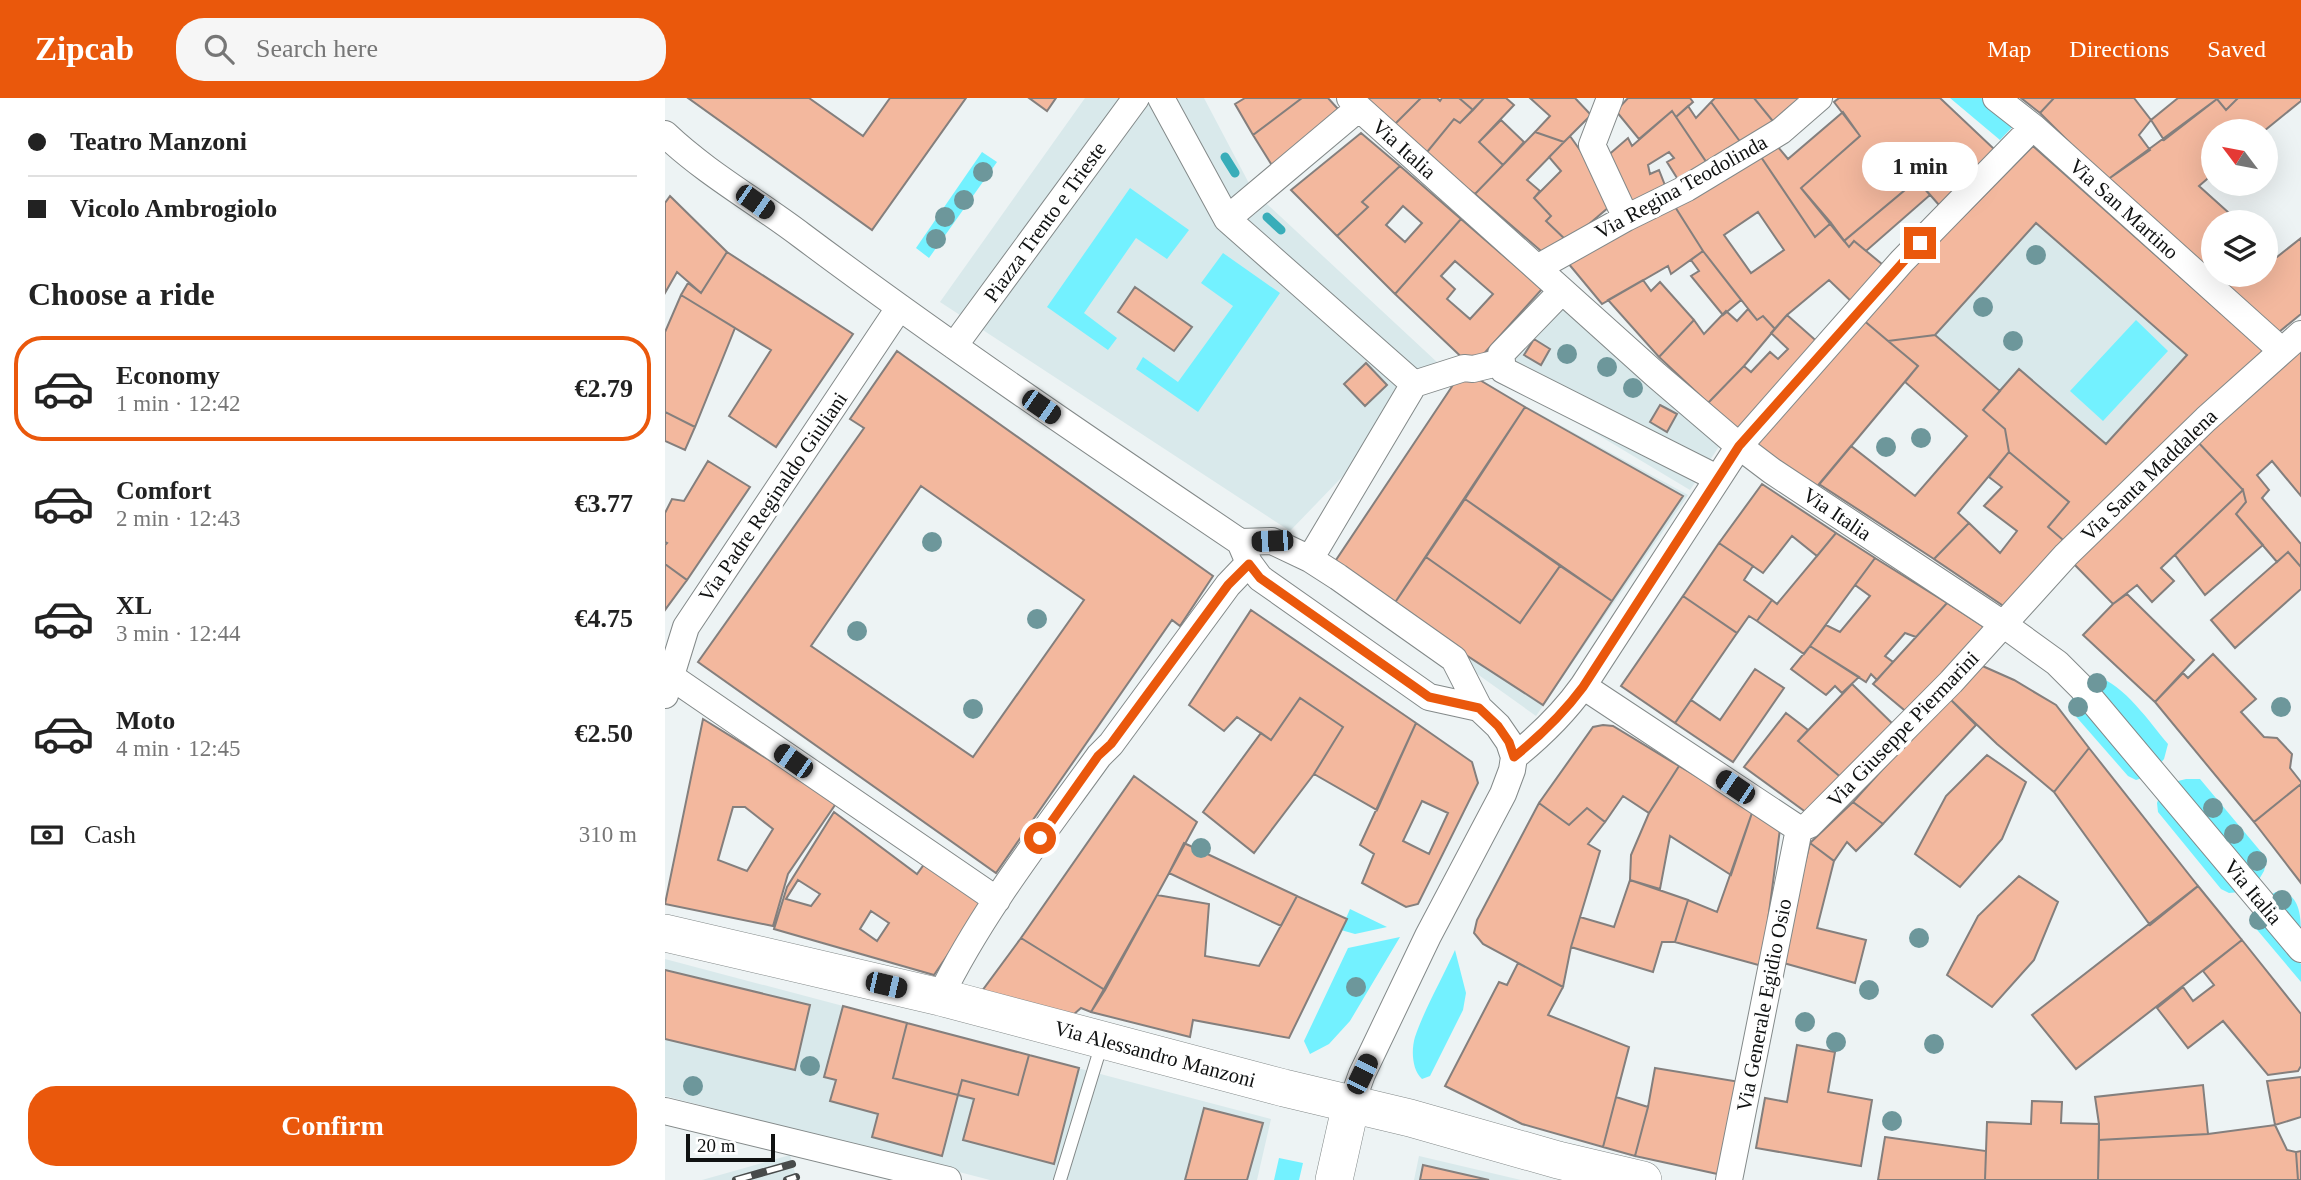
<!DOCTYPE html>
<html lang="en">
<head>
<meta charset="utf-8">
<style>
	body { margin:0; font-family:"Times New Roman",serif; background:#f6f6f6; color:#222; height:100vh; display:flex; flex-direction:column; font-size:26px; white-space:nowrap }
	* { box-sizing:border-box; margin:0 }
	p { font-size:23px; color:#767676 }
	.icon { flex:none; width:38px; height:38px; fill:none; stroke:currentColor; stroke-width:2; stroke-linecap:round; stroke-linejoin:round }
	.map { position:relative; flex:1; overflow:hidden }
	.details { display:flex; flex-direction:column; background:#fff; width:665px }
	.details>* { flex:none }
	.guide { display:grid; align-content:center; height:154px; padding:0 28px; background:#fff }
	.needle { width:46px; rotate:302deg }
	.buttons { position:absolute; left:1536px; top:21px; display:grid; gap:14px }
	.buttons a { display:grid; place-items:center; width:77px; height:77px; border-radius:50%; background:#fff; box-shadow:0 7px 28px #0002; font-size:35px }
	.scale { position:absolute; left:21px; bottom:18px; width:89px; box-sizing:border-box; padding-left:7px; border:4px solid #101212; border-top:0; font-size:19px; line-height:24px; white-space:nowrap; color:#101212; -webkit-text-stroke:5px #fff; paint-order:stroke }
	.end { position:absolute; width:32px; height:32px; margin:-16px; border:9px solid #ea580c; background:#fff; box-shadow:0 0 0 4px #fff }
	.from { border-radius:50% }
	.bubble { position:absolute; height:49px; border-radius:24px; background:#fff; box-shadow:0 7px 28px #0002; font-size:23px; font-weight:600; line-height:49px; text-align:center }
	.car { position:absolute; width:21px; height:42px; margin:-21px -10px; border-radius:9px; box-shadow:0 0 5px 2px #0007; background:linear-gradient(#222 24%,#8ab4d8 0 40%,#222 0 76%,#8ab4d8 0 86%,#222 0) }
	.guide b { display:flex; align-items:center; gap:24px; height:66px; font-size:26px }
	.guide b+b { border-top:2px solid #e0e0e0 }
	.guide i { width:18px; height:18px; background:#222 }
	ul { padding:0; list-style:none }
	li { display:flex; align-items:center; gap:21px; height:105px; margin:0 14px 10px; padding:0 14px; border:4px solid transparent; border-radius:28px }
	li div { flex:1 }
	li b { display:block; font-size:26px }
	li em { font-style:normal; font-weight:600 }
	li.active { border-color:#ea580c }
	li>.icon { width:63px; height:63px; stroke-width:1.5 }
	h2 { padding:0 28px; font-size:32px; line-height:84px }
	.pay { display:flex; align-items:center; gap:18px; height:77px; padding:0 28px; font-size:26px }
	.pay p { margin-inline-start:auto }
	.action { display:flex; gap:14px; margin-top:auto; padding:14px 28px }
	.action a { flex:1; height:80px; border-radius:28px; background:#ea580c; color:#fff; font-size:28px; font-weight:600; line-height:80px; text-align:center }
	header { display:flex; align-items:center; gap:42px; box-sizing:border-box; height:98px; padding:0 35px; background:#ea580c; color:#fff }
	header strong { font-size:33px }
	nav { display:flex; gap:38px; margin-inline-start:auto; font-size:24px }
	.search { width:490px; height:63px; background:#f6f6f6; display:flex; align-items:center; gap:18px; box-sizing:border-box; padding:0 24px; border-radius:28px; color:#767676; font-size:26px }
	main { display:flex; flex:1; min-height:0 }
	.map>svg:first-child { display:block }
	.built { fill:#d9e9eb }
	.green { fill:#73f1ff }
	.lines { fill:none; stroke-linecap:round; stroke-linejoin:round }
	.stream { stroke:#38adb9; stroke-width:9 }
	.building { fill:#f3b89e; stroke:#847f7d; stroke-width:2; fill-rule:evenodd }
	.lane-casing { stroke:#838989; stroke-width:14 }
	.street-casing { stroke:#838989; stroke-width:28 }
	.secondary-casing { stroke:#838989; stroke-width:38 }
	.lane { stroke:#fff; stroke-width:12 }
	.street { stroke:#fff; stroke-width:26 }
	.secondary { stroke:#fff; stroke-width:37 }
	.rail-casing { stroke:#484b4b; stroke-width:8 }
	.rail { stroke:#fff; stroke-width:5; stroke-dasharray:16; stroke-linecap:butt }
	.tree { fill:#6d979b }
	.route { stroke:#ea580c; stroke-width:9 }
	.labels { text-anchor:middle; stroke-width:7; stroke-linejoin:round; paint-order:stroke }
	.street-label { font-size:21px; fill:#101212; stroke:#fff }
</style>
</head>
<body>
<header>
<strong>Zipcab</strong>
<div class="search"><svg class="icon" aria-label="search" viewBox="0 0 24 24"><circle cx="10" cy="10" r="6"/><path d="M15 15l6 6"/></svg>Search here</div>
<nav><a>Map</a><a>Directions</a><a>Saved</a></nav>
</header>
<main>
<section class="details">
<div class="guide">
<b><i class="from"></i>Teatro Manzoni</b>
<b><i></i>Vicolo Ambrogiolo</b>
</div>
<h2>Choose a ride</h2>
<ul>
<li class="active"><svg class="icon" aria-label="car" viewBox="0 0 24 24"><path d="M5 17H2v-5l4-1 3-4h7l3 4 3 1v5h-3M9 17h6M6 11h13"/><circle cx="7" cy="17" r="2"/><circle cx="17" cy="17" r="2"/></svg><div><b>Economy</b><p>1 min · 12:42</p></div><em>€2.79</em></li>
<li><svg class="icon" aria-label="car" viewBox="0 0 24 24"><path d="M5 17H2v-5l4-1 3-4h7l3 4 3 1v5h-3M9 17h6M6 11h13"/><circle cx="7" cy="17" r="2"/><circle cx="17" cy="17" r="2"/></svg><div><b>Comfort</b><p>2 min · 12:43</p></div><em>€3.77</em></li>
<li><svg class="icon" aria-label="car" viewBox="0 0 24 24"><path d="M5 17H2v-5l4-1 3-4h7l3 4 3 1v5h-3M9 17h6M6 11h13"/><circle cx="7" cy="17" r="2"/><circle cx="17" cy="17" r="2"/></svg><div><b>XL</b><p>3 min · 12:44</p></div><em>€4.75</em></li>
<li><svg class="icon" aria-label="car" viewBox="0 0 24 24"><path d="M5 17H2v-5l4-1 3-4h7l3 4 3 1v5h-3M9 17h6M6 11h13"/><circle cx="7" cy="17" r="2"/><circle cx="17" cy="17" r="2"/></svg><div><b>Moto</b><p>4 min · 12:45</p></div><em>€2.50</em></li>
</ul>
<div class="pay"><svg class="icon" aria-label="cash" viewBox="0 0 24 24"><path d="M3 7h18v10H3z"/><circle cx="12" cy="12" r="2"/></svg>Cash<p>310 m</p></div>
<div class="action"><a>Confirm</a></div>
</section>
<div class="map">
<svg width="1636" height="1082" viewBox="0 0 1636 1082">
	<rect width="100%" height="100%" fill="#edf3f4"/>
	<path class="built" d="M420,0H539L588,93L773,265L807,269L896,206L1057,344L1025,392L835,278L809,280L1023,397L871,618L665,471L796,274L761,292L625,433L275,204Z
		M1368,48L1602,256L1405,448L1344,354L1335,293L1270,237L1197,221Z
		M0,861L606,1021L592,1082H325L0,998Z
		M125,1057L132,1082H37Z
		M754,1058L856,1082H749Z"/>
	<path class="green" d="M1285,0H1323L1353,23L1335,42Z
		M317,54L332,64L264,160L251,150Z
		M465,90L524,132L502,161L471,140L419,215L452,240L443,252L382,209Z
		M558,155L615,195L533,314L471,271L478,259L513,284L568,208L536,185Z
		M1471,222L1503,253L1438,323L1405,293Z
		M1432,579C1458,585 1486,626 1503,646L1499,661L1494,667L1423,581Z
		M1408,596L1480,679L1471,682L1463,678L1407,614L1406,605Z
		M1521,681H1535L1602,761L1599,773L1593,783L1509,684Z
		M1495,697L1574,794L1564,795L1556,791L1493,714L1492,705Z
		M1611,794C1634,793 1636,817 1636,834L1605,797Z
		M685,811L722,829L690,836L676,832Z
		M1590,811L1636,866V884L1588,827Z
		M735,839L685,923L664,946L645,956L639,943L683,850Z
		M790,852L801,895L798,912L765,978L757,981C747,972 746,952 750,939C759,912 778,879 790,852Z
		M614,1060L638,1065L634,1082H609Z"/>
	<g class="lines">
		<path class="stream" d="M560,59L570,75
			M602,119L616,132"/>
	</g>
	<path class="building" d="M23,0H144L198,38L225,0H301L207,132Z
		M364,0H391L382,13Z
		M580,0H637L588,37L570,6Z
		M637,0H663L673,11L608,69L588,37Z
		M700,0H756L727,29Z
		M756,0H772L775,3L777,0H794L808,12L795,25L789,21L758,59L727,29Z
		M794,0H819L808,12Z
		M819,0H841L849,7L814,44L838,67L810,96L758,59L789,21L795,25Z
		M865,0H910L926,17L899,44L870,34L885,18Z
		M963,0H1025L1028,4L1011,19L1007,13L974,41L951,13Z
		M1050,0H1089L1111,27L1079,49L1046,4Z
		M1089,0H1140L1111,27Z
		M1174,0H1275L1329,51L1274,107L1252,82L1179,143L1136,90L1195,38L1169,4Z
		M1356,0H1389L1375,15Z
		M1389,0H1469L1486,22L1474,37L1485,52L1442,82L1375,15Z
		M1513,0H1573L1561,12L1552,1L1499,42L1486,22Z
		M1573,0H1636V3L1599,33H1549V75L1534,88L1574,124H1549V176L1442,82L1552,1L1561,12Z
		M1046,4L1079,49L1046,71L1011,19L1023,8L1031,20Z
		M1007,13L1046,71L1017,88L1002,64L1009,60L1004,54L983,67L985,76L994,72L1003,95L967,110L940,60L963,40L967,48Z
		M1178,14L1195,38L1136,90L1166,125L1150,139L1092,53L1108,43L1123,61Z
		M836,22L859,44L838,67L814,44Z
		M870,34L899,44L862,82L875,93L869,100L886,118L881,123L903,144L883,159L810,96Z
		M696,35L735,68L697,104L703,109L672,138L626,92Z
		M905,38L951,103L903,144L881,123L886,118L869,100L896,73L884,59Z
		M1368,48L1602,256L1405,448L1383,429L1404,404L1344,354L1340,331L1318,312L1354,271L1441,346L1522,257L1371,125L1270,237L1223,243L1197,221Z
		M1092,53L1150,139L1166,125L1184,149L1189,143L1223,171L1190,207L1164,182L1122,217L1110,231L1098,218L1092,222L1038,153L1007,104ZM1093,114L1119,152L1086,175L1059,137Z
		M735,68L796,121L730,196L672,138L703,109L697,104ZM738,108L757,125L740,144L721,127Z
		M1252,82L1265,97L1201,153L1189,143L1184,149L1179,143Z
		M5,98L62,154L36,195L12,174L0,195V105Z
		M1007,104L1038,153L1006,176L1003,168L937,206L898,159Z
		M796,121L877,191L807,269L730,196ZM790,163L828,196L805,221L782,201L790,191L776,178Z
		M1636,140V216L1614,234L1550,177H1601V150L1612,159Z
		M1038,153L1076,202L1058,217L1026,178L1034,173L1026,162Z
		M62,154L188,236L111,349L64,318L106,252L16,197L23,185L36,195Z
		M978,182L986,193L995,184L1029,222L994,259L943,202Z
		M470,189L527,229L509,253L453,214Z
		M16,197L70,230L30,329L0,314V234Z
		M1083,211L1092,222L1098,218L1110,231L1079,268L1043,305L994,259L1029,222L1039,236L1061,213L1072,223Z
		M1122,217L1156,247L1077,335L1043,305L1079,268L1086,274L1105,254L1113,261L1123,251L1106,235Z
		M1197,221L1253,268L1147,395L1090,348Z
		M1270,237L1335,293L1318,312L1340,331L1344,354L1293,415L1304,425L1269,461L1154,386L1186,348L1250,398L1302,338L1240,284L1253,268L1223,243Z
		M869,241L885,251L876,267L859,257Z
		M1636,252V398L1607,363L1592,377L1604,392L1597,400L1636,446V469L1623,454L1612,464L1571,416L1581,404L1578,392L1531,342Z
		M232,253L548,478L515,528L507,522L331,775L33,564L199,330L185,321ZM256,388L419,502L308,659L146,548Z
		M701,265L722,287L700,308L679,286Z
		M798,272L860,309L727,509L665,471Z
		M995,307L1012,316L1002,334L985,324Z
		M860,309L1018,398L947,503L800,401Z
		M0,314L30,329L20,352L0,343Z
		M1531,342L1578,392L1496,470L1509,483L1487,504L1472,487L1448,506L1404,461Z
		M1344,354L1404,404L1383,429L1405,448L1340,509L1269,461L1304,425L1335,455L1352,433L1319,408L1337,389L1324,379Z
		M43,363L85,389L22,482L0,466V447L2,445L0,444V415L7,401L19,403Z
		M1097,386L1171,435L1152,458L1127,438L1098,475L1054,445Z
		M1578,392L1581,404L1571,416L1598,447L1540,497L1510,457Z
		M800,401L895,468L855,525L761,459Z
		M1171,435L1210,460L1139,556L1092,523L1107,502L1112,506Z
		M1054,445L1088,468L1079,482L1107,502L1092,523L1084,518L1072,535L1018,498Z
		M1623,454L1636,469V491L1570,550L1546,522Z
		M761,459L855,525L895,468L947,503L878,607L727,509Z
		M1210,460L1282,505L1251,539L1240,535L1220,558L1228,564L1212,582L1206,576L1201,584L1145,548L1161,527L1175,534L1205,498L1190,487Z
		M0,466L22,482L0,512Z
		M1462,496L1529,562L1490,604L1418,537L1448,506Z
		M1018,498L1072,535L1010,625L956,588Z
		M1282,505L1322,531L1244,616L1208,586Z
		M586,512L751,625L712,712L649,676L678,629L635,600L606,642L572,619L559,633L524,607Z
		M1145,548L1194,579L1177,595L1170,588L1161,597L1126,571Z
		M1548,556L1591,601L1576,614L1599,639L1612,640L1627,656L1625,670L1636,684V686L1589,724L1490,604L1518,575L1523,580Z
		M1313,566L1349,582L1391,607L1424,650L1389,694L1332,646L1283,599Z
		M1090,571L1119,590L1068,664L1010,625L1026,602L1055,622Z
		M1187,586L1233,631L1179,682L1133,643Z
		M1283,599L1311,627L1218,726L1188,704Z
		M635,600L678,629L649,676L589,755L538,714L596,635L606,642Z
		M1121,615L1143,632L1133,643L1179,682L1142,715L1079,669Z
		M38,621L172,704L123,776L108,828L0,806ZM68,709H80L108,731L82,773L53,762Z
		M751,625L807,664L813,685L753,806L741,809L697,785L709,756L695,747ZM757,703L783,715L764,756L738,743Z
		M938,627L948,628L1014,668L984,715L958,698L940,724L922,710L904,727L874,705L928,629Z
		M1424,650L1533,788L1485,827L1389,694Z
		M1322,657L1361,684L1337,741L1295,789L1250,756L1281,698Z
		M1014,668L1088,712L1066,777L1005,738L995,791L965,782L966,757L984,715Z
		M469,678L532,724L440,892L356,840Z
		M1636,686V785L1589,724Z
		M1188,704L1218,726L1191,753L1182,744L1169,763L1145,745Z
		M874,705L904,727L922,710L940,724L923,746L935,753L906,849L898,889L818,846L809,835L812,822Z
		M1088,712L1115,731L1097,868L1010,844L1023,802L1052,814Z
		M169,714L252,776L263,761L320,802L269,877L109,831L122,789ZM133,782L155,796L146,808L121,801ZM206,813L224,825L212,843L195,831Z
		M519,745L632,798L616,828L504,775Z
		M1145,745L1169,763L1152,830L1201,842L1190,885L1115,864Z
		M1354,778L1393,804L1369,862L1327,909L1282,877L1313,818Z
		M965,782L1023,802L1010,844H997L988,874L906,849L915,819L949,829Z
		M1533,788L1577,842L1411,971L1367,917Z
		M492,797L544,806L540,858L594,868L632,798L682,821L624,940L528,922L525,939L426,914Z
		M356,840L440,892L426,914L416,910L408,917L317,893Z
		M1577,842L1636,916V968L1633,973L1603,977L1558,923L1523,950L1492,910L1518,889L1528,903L1549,887L1538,873Z
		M853,865L898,889L883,917L964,949L938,1049L857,1026L780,988L834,884L842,887Z
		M0,872L145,907L130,972L0,941Z
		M178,908L242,925L228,980L293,997L277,1058L207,1039L213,1016L165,1003L171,982L159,979Z
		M242,925L364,957L353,997L297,982L293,997L228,980Z
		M1132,947L1170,954L1163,994L1207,1002L1196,1068L1091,1050L1100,1000L1122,1004Z
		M364,957L414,970L389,1066L298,1042L309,1001L293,997L297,982L353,997Z
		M990,970L1075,984L1057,1077L970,1058L983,1009Z
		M1636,979V1019L1610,1027L1602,983Z
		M1538,987L1543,1036L1434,1042V1026L1430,999Z
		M951,999L983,1009L970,1058L938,1049Z
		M1367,1003L1397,1004L1396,1025L1434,1026L1433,1082H1320L1322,1024L1366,1026Z
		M539,1010L598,1025L582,1082H520Z
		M1610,1027L1622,1052L1631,1054L1633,1082H1433L1434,1042L1543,1036Z
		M1220,1039L1321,1053L1320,1082H1213Z
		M1636,1053V1082H1633L1631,1054Z
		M758,1067L824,1082H755Z"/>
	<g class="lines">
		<g class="lane-casing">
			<path id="lane" d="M395,1082L437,945"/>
		</g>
		<g class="street-casing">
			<path id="street" d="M496,0L562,121L749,286L645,461
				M685,0L694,10L991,277L1074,348L1107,373L1338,526L1392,565L1416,589L1636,851
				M945,0L927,47L961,120
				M1331,0L1368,29L1616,252
				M0,36C41,75 91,103 136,137C279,244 427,344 575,444L584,465L595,480L764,599L814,610L833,628L844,644L849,659
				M562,121L694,10
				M872,170L961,120L1022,90L1116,33L1154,0
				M897,193L836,256L838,272L1052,380
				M289,248L471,0
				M749,286L799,270L808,271L837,264
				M575,444L607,443L645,461L673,479L789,561L814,610
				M5,578L332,802
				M918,588L1134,731
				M0,597L21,529L234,210
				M1134,731L1144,727L1286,584L1401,457L1541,321L1636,236
				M275,899C317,813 378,736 434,658L446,646L563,487L584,465
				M686,1006L697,976L763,838L838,696L847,672L849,659C875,638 898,616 918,588L1074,348L1237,163L1368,29
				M0,1013L283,1082
				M1064,1082L1134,731"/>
		</g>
		<g class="secondary-casing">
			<path id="secondary" d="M0,835L275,899L619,990L745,1020L893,1062L978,1082
				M669,1082L686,1006"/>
		</g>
		<use href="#lane" class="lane"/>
		<use href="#street" class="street"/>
		<use href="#secondary" class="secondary"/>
		<g class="rail-casing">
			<path id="rail" d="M71,1082L127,1066
				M122,1082L131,1079"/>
		</g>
		<use href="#rail" class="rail"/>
	</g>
	<g class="tree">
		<circle cx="318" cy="74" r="10"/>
		<circle cx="299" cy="102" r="10"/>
		<circle cx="280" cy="119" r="10"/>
		<circle cx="271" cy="141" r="10"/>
		<circle cx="1371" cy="157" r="10"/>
		<circle cx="1318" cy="209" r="10"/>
		<circle cx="1348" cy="243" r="10"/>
		<circle cx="902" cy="256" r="10"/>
		<circle cx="942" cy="269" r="10"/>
		<circle cx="968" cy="290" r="10"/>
		<circle cx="1256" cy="340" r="10"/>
		<circle cx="1221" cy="349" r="10"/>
		<circle cx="267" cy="444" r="10"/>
		<circle cx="372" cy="521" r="10"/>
		<circle cx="192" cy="533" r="10"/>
		<circle cx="1432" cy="585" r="10"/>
		<circle cx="1413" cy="609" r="10"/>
		<circle cx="1616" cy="609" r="10"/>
		<circle cx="308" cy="611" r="10"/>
		<circle cx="1548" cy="710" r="10"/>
		<circle cx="1569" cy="736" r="10"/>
		<circle cx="536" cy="750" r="10"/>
		<circle cx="1592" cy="763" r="10"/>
		<circle cx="1617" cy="802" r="10"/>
		<circle cx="1594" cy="822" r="10"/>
		<circle cx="1254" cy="840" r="10"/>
		<circle cx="691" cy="889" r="10"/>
		<circle cx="1204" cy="892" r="10"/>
		<circle cx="1140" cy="924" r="10"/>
		<circle cx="1171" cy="944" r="10"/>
		<circle cx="1269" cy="946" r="10"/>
		<circle cx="145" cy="968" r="10"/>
		<circle cx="28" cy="988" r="10"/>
		<circle cx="1227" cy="1023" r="10"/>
	</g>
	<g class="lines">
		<path class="route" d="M375,740L433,658L446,646L563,487L584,466L595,480L764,599L814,610L833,628L844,644L849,659C875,638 898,616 918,589L1074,348L1255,145"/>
	</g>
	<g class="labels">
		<g class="street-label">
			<text transform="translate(739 51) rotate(42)" y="7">Via Italia</text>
			<text transform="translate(1016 89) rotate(-29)" y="7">Via Regina Teodolinda</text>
			<text transform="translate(1459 111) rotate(42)" y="7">Via San Martino</text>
			<text transform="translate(380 124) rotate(-54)" y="7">Piazza Trento e Trieste</text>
			<text transform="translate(1484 377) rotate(-44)" y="7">Via Santa Maddalena</text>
			<text transform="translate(108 399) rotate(-56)" y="7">Via Padre Reginaldo Giuliani</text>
			<text transform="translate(1172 416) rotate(34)" y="7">Via Italia</text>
			<text transform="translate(1238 631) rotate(-46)" y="7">Via Giuseppe Piermarini</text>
			<text transform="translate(1588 794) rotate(50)" y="7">Via Italia</text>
			<text transform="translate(1099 907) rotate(-79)" y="7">Via Generale Egidio Osio</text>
			<text transform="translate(490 956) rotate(15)" y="7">Via Alessandro Manzoni</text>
		</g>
	</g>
</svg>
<div class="buttons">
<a><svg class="needle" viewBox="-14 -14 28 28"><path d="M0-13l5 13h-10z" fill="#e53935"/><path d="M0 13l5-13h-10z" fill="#767676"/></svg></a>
<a><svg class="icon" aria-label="layers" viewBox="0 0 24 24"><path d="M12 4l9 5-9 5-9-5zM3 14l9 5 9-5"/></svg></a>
</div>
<div class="scale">20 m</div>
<i class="end from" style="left:375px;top:740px"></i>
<i class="end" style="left:1255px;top:145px"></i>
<div class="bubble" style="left:1197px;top:44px;width:116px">1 min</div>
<i class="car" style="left:90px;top:104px;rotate:125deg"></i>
<i class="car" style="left:376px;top:309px;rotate:125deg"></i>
<i class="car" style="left:607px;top:443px;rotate:268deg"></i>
<i class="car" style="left:128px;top:663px;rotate:305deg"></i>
<i class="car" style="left:1070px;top:689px;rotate:304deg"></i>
<i class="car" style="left:221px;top:887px;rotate:103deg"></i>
<i class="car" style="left:697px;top:976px;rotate:26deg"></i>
</div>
</main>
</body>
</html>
